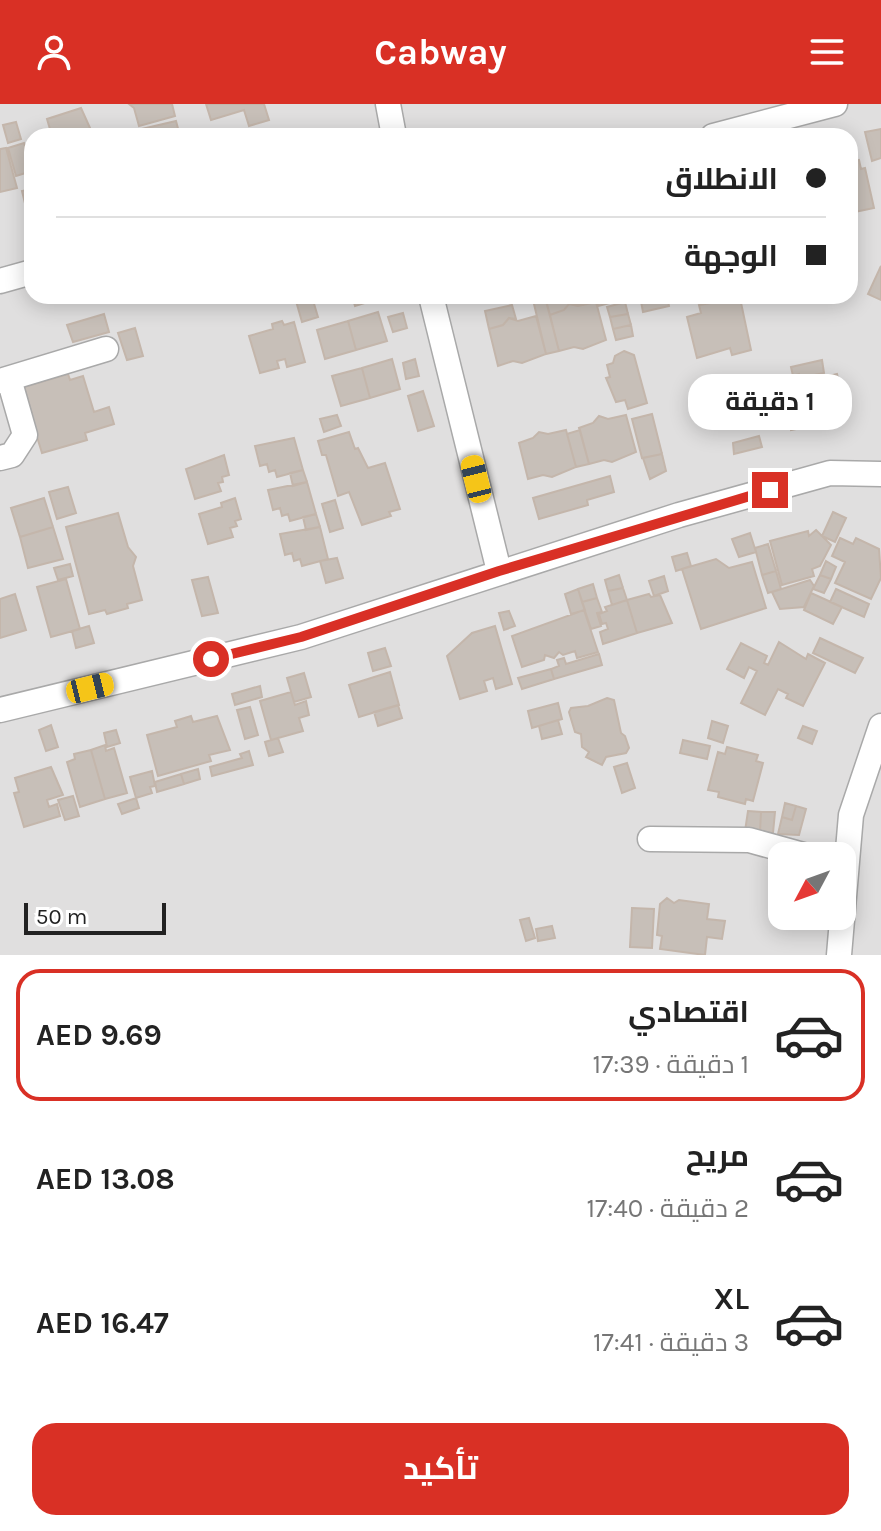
<!DOCTYPE html>
<html lang="ar">
<head>
<meta charset="utf-8">
<style>
	body { margin:0; font-family:Karla,Cairo,sans-serif; background:#f2f2f2; color:#222; direction:rtl; height:100vh; display:flex; flex-direction:column; font-size:30px; white-space:nowrap }
	* { box-sizing:border-box; margin:0 }
	p { font-size:26px; color:#767676 }
	.icon { flex:none; width:44px; height:44px; fill:none; stroke:currentColor; stroke-width:2; stroke-linecap:round; stroke-linejoin:round }
	.map { position:relative; height:851px; overflow:hidden; direction:ltr }
	.details { display:flex; flex-direction:column; background:#fff; flex:1 }
	.details>* { flex:none }
	.banner { position:absolute; left:24px; top:24px; width:834px; height:176px; border-radius:24px; box-shadow:0 4px 20px #0003; direction:rtl; display:grid; align-content:center; height:176px; padding:0 32px; background:#fff }
	.needle { width:52px; rotate:229deg }
	.tools { position:absolute; left:768px; top:738px; display:grid; gap:16px }
	.tools a { display:grid; place-items:center; width:88px; height:88px; border-radius:16px; background:#fff; box-shadow:0 4px 20px #0003; font-size:40px }
	.scale { position:absolute; left:24px; bottom:20px; width:142px; box-sizing:border-box; padding-left:8px; border:4px solid #222; border-top:0; font-size:22px; line-height:28px; white-space:nowrap; color:#222; -webkit-text-stroke:6px #fff; paint-order:stroke }
	.end { position:absolute; width:36px; height:36px; margin:-18px; border:10px solid #d93025; background:#fff; box-shadow:0 0 0 4px #fff }
	.from { border-radius:50% }
	.bubble { position:absolute; height:56px; border-radius:24px; background:#fff; box-shadow:0 4px 20px #0003; font-size:26px; font-weight:700; line-height:56px; text-align:center; direction:rtl }
	.car { position:absolute; width:24px; height:48px; margin:-24px -12px; border-radius:10px; box-shadow:0 0 6px 2px #0007; background:linear-gradient(#f5c518 24%,#345 0 40%,#f5c518 0 76%,#345 0 86%,#f5c518 0) }
	.banner b { display:flex; align-items:center; gap:28px; height:76px; font-size:30px }
	.banner b+b { border-top:2px solid #e0e0e0 }
	.banner i { width:20px; height:20px; background:#222 }
	ul { padding:14px 0 0; list-style:none }
	li { display:flex; align-items:center; gap:24px; height:132px; margin:0 16px 12px; padding:0 16px; border:4px solid transparent; border-radius:24px }
	li div { flex:1 }
	li b { display:block; font-size:30px }
	li em { font-style:normal; font-weight:700 }
	li.on { border-color:#d93025 }
	li>.icon { width:72px; height:72px; stroke-width:1.5 }
	.button { display:flex; gap:16px; margin-top:auto; padding:16px 32px }
	.button a { flex:1; height:92px; border-radius:24px; background:#d93025; color:#fff; font-size:32px; font-weight:700; line-height:92px; text-align:center }
	header { display:flex; justify-content:space-between; align-items:center; height:104px; padding:0 32px; background:#d93025; color:#fff; font-size:36px; font-weight:700 }
	.map>svg:first-child { display:block }
	.residential { fill:#e0dfdf; fill-rule:evenodd }
	.building { fill:#c7bfb8; stroke:#c4b6ab; stroke-width:2 }
	.lines { fill:none; stroke-linecap:round; stroke-linejoin:round }
	.minor-casing { stroke:#a9a9a9; stroke-width:27 }
	.minor { stroke:#fff; stroke-width:24 }
	.route { stroke:#d93025; stroke-width:10 }
</style>
</head>
<body>
<header><svg class="icon" aria-label="menu" viewBox="0 0 24 24"><path d="M4 6h16M4 12h16M4 18h16"/></svg>Cabway<svg class="icon" aria-label="person" viewBox="0 0 24 24"><circle cx="12" cy="8" r="4"/><path d="M4 21q1-7 8-7t8 7"/></svg></header>
<div class="map">
<svg width="881" height="851" viewBox="0 0 881 851">
	<rect width="100%" height="100%" fill="#f2efe9"/>
	<path class="residential" d="M0,0H881V851H0ZM32,32H850V192H32ZM782,752H842V812H782Z"/>
	<path class="building" d="M172,0L175,12L139,22L134,4L129,0Z
		M206,0H264L269,16L249,22L244,6L211,16Z
		M81,4L90,24L89,32H52L47,15Z
		M176,17L180,32H137L142,25Z
		M16,18L21,35L8,39L3,21Z
		M881,25V54L872,57L865,28Z
		M24,39L32,67L16,72L8,44Z
		M6,44L17,84L0,88V45Z
		M859,56L861,65L865,64L874,104L850,109V58Z
		M32,85V120H30L22,87Z
		M881,162V196L868,190Z
		M352,192H387L355,202Z
		M551,192H581L583,201L569,200L564,206L550,211L545,193Z
		M595,192H624L625,195L598,202Z
		M640,192H667L669,202L643,208Z
		M312,193L318,213L302,218L296,197Z
		M545,193L559,247L546,250L533,196Z
		M740,194L751,246L732,251L730,244L697,254L687,213L701,209L699,201Z
		M596,198L606,236L583,245L574,243L559,247L550,211L564,206L569,200L578,202Z
		M625,198L628,210L610,213L607,203Z
		M512,201L516,215L509,214L503,221L489,225L485,207Z
		M378,208L387,237L356,246L348,217Z
		M403,209L407,224L393,228L388,213Z
		M104,210L109,228L73,238L67,221Z
		M628,210L631,221L613,225L610,213Z
		M536,212L546,250L522,259L513,257L498,262L489,225L503,221L509,214L518,217Z
		M282,217L284,221L294,218L305,258L287,263L285,255L277,257L279,264L260,269L249,232L273,225L272,220Z
		M348,217L356,246L325,255L317,226Z
		M631,221L633,232L616,236L613,225Z
		M135,224L143,252L127,256L118,229Z
		M624,247L634,251L647,299L628,305L625,296L616,298L606,274L610,273L607,261L613,259L615,252Z
		M392,255L400,285L370,294L362,264Z
		M415,255L419,272L406,275L403,259Z
		M822,256L824,269L800,274L799,270L793,272L791,263Z
		M362,264L370,294L341,302L332,272Z
		M68,270L70,276L83,272L94,308L109,303L114,320L85,329L87,336L42,349L34,323L25,313L32,310L24,283Z
		M837,270L841,286L828,289L825,273Z
		M817,272L827,313L805,319L806,323L791,326L786,304L780,305L775,282Z
		M423,287L434,322L418,327L408,292Z
		M652,310L662,350L642,354L632,315Z
		M337,311L341,322L324,328L320,315Z
		M626,311L636,348L612,358L604,356L589,360L579,324L593,319L599,312L608,315Z
		M566,326L576,363L552,373L543,371L528,375L519,339L533,334L539,328L548,330Z
		M580,326L589,360L576,363L567,330Z
		M349,328L355,345L358,344L368,364L385,359L400,405L389,408L391,412L362,421L349,388L338,392L326,351H322L318,337Z
		M759,332L762,343L734,350L733,339Z
		M294,334L303,366L277,373L275,366L269,368L267,360L260,362L255,342Z
		M662,350L666,367L650,375L643,354Z
		M224,351L229,371L222,373L223,378L218,379L221,387L195,395L186,365Z
		M303,366L307,378L293,382L290,369Z
		M610,372L614,388L587,396L588,401L539,415L533,394Z
		M307,378L316,410L290,417L288,410L282,412L280,404L273,406L268,386Z
		M68,383L76,409L57,415L49,388Z
		M44,394L53,423L20,433L11,404Z
		M235,394L241,415L235,417L237,422L230,424L233,433L208,440L199,410L222,403L221,399Z
		M335,396L343,424L330,428L322,400Z
		M833,408L846,414L835,438L822,432Z
		M118,409L128,443L136,453L133,462L142,496L127,500L128,504L107,510L105,506L89,510L66,423Z
		M316,410L320,423L306,426L303,413Z
		M53,423L63,455L28,464L20,433Z
		M320,423L328,455L302,462L300,455L294,457L292,449L285,451L280,430Z
		M816,426L831,441L820,462L812,465L814,472L782,481L770,437L808,427L809,432Z
		M750,429L756,448L739,453L732,435Z
		M840,434L853,440L856,434L879,445L881,474L871,495L835,479L845,458L832,452Z
		M768,440L776,467L762,471L755,444Z
		M687,449L691,462L676,467L672,453Z
		M337,454L343,474L326,479L320,457Z
		M716,455L729,464L752,458L766,504L701,525L682,465Z
		M826,457L836,463L831,475L820,471Z
		M70,460L73,472L58,476L54,464Z
		M776,467L781,485L768,489L762,471Z
		M619,471L623,484L608,487L605,476Z
		M820,471L831,475L824,489L813,485Z
		M664,472L668,487L654,492L649,477Z
		M208,473L218,509L202,512L192,476Z
		M66,475L80,525L51,533L37,483Z
		M810,476L814,482L804,503L780,505L772,488Z
		M593,480L597,494L582,498L578,485Z
		M623,484L627,496L612,501L608,487Z
		M578,485L585,506L571,510L565,490Z
		M836,485L869,500L864,513L830,498Z
		M811,489L842,503L833,520L804,506Z
		M15,490L26,526L0,534V495Z
		M649,490L651,493L660,491L672,519L637,529L627,496Z
		M597,494L602,508L597,509L601,522L591,525L582,498Z
		M627,496L637,529L603,540L600,528L608,525L606,519L602,520L599,510L607,507L605,503Z
		M584,506L598,548L577,554L575,547L563,551L559,548L554,554L545,551L544,556L522,563L512,532Z
		M509,507L515,522L504,526L499,509Z
		M89,522L94,539L76,544L72,527Z
		M495,522L512,580L496,585L493,574L484,577L487,587L460,595L447,552L472,529Z
		M820,534L863,554L855,569L813,549Z
		M779,538L806,555L808,550L825,559L803,602L786,594L788,590L778,585L765,611L741,599L757,567L749,563L744,574L727,565L741,539L767,552L764,559L768,561Z
		M385,544L391,562L373,567L368,549Z
		M599,550L602,561L554,575L551,565L559,562L557,556L564,554L566,560Z
		M551,565L554,575L522,585L518,574Z
		M390,568L399,601L359,613L349,581Z
		M304,569L311,593L294,598L287,574Z
		M260,582L262,593L235,601L232,590Z
		M291,588L295,601L306,597L309,611L299,614L303,627L271,636L260,597Z
		M607,594L614,596L621,629L625,632L629,644L626,649L606,653L602,661L586,653L589,648L582,643L581,630L575,628L569,608L571,604L588,602Z
		M558,599L562,615L532,624L528,607Z
		M398,601L402,614L378,622L374,608Z
		M250,603L258,631L245,635L237,606Z
		M191,612L193,618L217,612L230,646L209,651L211,657L158,672L147,631L177,623L175,617Z
		M558,616L562,630L542,635L539,622Z
		M712,617L728,622L723,639L708,634Z
		M51,621L58,643L46,647L39,626Z
		M803,622L817,627L812,640L798,634Z
		M116,626L120,639L107,643L104,629Z
		M278,634L283,648L269,652L265,638Z
		M683,636L710,642L707,655L680,649Z
		M105,641L106,647L114,644L127,689L105,695L91,646Z
		M727,643L758,651L756,657L763,659L753,697L746,695L745,700L718,693L719,688L708,686L718,648L725,650Z
		M91,646L105,695L80,703L67,658L75,655L74,650Z
		M249,647L253,661L212,672L210,663L242,654L240,650Z
		M627,659L635,684L622,689L614,663Z
		M51,663L63,691L47,696L49,703L57,700L60,712L24,723L14,689L19,688L15,674Z
		M198,665L200,675L184,680L181,670Z
		M152,667L155,682L150,683L152,689L136,694L130,673Z
		M181,670L184,680L157,688L155,678Z
		M73,692L79,712L65,716L58,696Z
		M136,694L139,704L122,710L118,700Z
		M785,699L796,702L792,716L782,713Z
		M796,702L806,705L799,731L778,730L782,713L792,716Z
		M748,707L761,708L760,728L745,727Z
		M761,708H775L773,729L760,728Z
		M667,794L674,799L679,796L709,800L707,815L725,817L722,835L707,833L705,851L660,845L662,832L657,831L660,800Z
		M632,804L654,805L652,844L630,843Z
		M529,814L535,834L526,837L520,816Z
		M552,822L555,834L538,837L536,825Z"/>
	<g class="lines">
		<g class="minor-casing">
			<path id="minor" d="M388,0L394,32
				M713,32L835,0
				M0,177L32,168
				M431,192L499,467
				M0,277L106,245
				M0,354L12,351L25,331L9,275
				M0,606L301,533L679,411L830,369L881,370
				M650,735L749,736L807,752
				M839,851L851,711L881,622"/>
		</g>
		<use href="#minor" class="minor"/>
	</g>
	<g class="lines">
		<path class="route" d="M211,555L301,533L499,467L770,386"/>
	</g>
</svg>
<div class="tools">
<a><svg class="needle" viewBox="-14 -14 28 28"><path d="M0-13l5 13h-10z" fill="#e53935"/><path d="M0 13l5-13h-10z" fill="#767676"/></svg></a>
</div>
<div class="scale">50 m</div>
<i class="end from" style="left:211px;top:555px"></i>
<i class="end" style="left:770px;top:386px"></i>
<div class="bubble" style="left:688px;top:270px;width:164px">1 دقيقة</div>
<i class="car" style="left:476px;top:375px;rotate:346deg"></i>
<i class="car" style="left:90px;top:584px;rotate:76deg"></i>
<div class="banner">
<b><i class="from"></i>الانطلاق</b>
<b><i></i>الوجهة</b>
</div>
</div>
<section class="details">
<ul>
<li class="on"><svg class="icon" aria-label="car" viewBox="0 0 24 24"><path d="M5 17H2v-5l4-1 3-4h7l3 4 3 1v5h-3M9 17h6M6 11h13"/><circle cx="7" cy="17" r="2"/><circle cx="17" cy="17" r="2"/></svg><div><b>اقتصادي</b><p>1 دقيقة · 17:39</p></div><em>AED 9.69</em></li>
<li><svg class="icon" aria-label="car" viewBox="0 0 24 24"><path d="M5 17H2v-5l4-1 3-4h7l3 4 3 1v5h-3M9 17h6M6 11h13"/><circle cx="7" cy="17" r="2"/><circle cx="17" cy="17" r="2"/></svg><div><b>مريح</b><p>2 دقيقة · 17:40</p></div><em>AED 13.08</em></li>
<li><svg class="icon" aria-label="car" viewBox="0 0 24 24"><path d="M5 17H2v-5l4-1 3-4h7l3 4 3 1v5h-3M9 17h6M6 11h13"/><circle cx="7" cy="17" r="2"/><circle cx="17" cy="17" r="2"/></svg><div><b>XL</b><p>3 دقيقة · 17:41</p></div><em>AED 16.47</em></li>
</ul>
<div class="button"><a>تأكيد</a></div>
</section>
</body>
</html>
